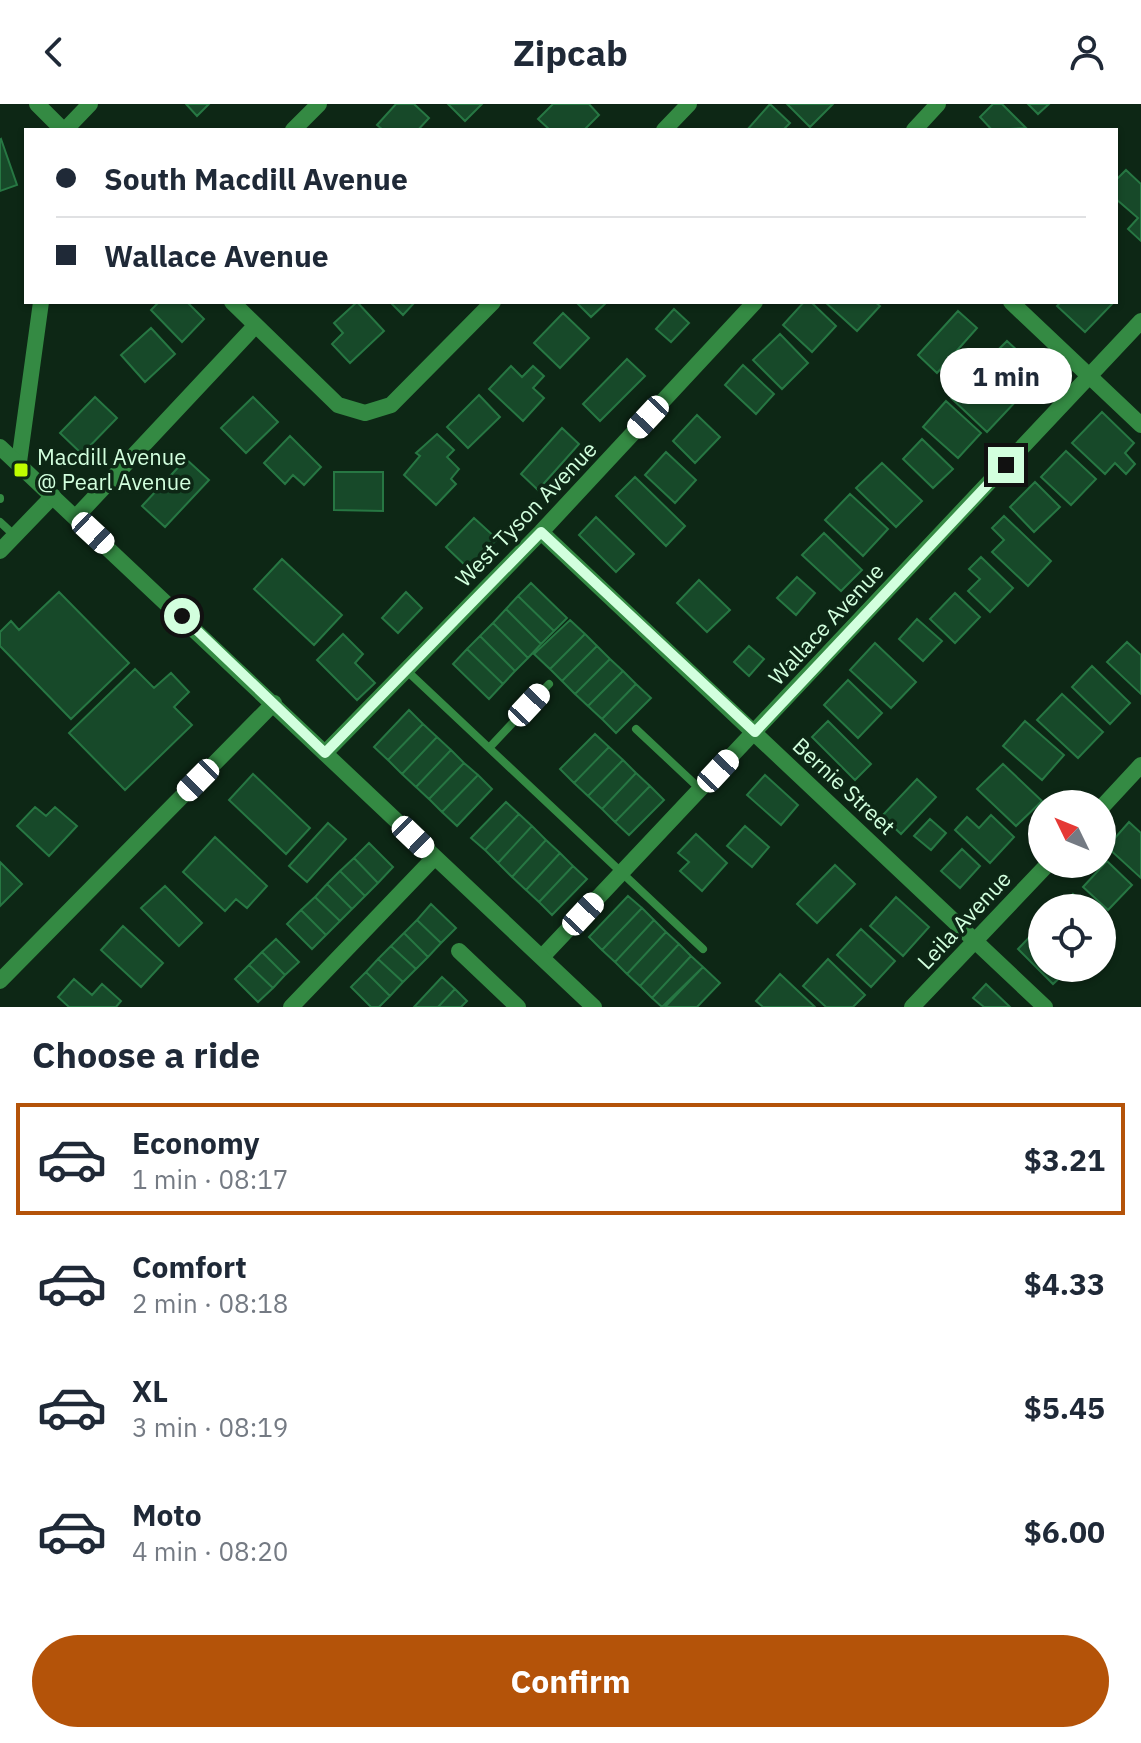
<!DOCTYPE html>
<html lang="en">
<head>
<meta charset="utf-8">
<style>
	body { margin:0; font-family:"IBM Plex Sans",sans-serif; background:#f6f6f7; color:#1f2937; height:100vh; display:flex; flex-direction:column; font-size:30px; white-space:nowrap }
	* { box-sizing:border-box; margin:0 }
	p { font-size:26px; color:#747a83 }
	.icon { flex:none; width:44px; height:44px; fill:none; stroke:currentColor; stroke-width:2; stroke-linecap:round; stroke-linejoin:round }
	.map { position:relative; height:903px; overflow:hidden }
	.panel { display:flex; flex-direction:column; background:#fff; flex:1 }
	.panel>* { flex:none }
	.banner { position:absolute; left:24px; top:24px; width:1094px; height:176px; border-radius:0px; box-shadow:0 2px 6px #0004; display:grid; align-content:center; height:176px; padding:0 32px; background:#fff }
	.needle { width:52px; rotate:313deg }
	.tools { position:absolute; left:1028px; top:686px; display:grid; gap:16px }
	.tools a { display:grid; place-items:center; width:88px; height:88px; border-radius:50%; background:#fff; box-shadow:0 2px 6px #0004; font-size:40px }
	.end { position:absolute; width:36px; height:36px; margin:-18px; border:10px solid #d2ffde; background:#111; box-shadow:0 0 0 4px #111 }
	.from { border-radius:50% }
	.bubble { position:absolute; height:56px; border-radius:28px; background:#fff; box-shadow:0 2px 6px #0004; font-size:26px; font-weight:700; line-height:56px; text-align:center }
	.car { position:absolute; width:24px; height:48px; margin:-24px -12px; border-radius:10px; box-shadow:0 0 6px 2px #0007; background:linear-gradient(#fff 24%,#345 0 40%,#fff 0 76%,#345 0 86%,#fff 0) }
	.banner b { display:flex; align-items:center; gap:28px; height:76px; font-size:30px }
	.banner b+b { border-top:2px solid #e0e1e3 }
	.banner i { width:20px; height:20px; background:#1f2937 }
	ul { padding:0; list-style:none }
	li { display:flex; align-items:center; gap:24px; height:112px; margin:0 16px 12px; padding:0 16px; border:4px solid transparent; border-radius:0px }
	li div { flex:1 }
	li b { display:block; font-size:30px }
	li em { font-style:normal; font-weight:700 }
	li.selected { border-color:#b45309 }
	li>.icon { width:72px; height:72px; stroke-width:1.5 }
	h2 { padding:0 32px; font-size:36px; line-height:96px }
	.button { display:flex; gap:16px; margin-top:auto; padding:16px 32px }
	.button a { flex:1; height:92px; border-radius:48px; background:#b45309; color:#fff; font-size:32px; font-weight:700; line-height:92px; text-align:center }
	header { display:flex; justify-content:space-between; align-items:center; height:104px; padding:0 32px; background:#fff; font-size:36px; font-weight:700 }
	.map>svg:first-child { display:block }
	.building { fill:#174929; stroke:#277743; stroke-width:2 }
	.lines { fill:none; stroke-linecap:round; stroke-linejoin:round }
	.service { stroke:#348a43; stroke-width:8 }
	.minor { stroke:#348a43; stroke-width:16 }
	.tertiary { stroke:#348a43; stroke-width:16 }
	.route { stroke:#d2ffde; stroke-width:10 }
	.poi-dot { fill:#bffd00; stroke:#0d2715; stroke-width:3 }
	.labels { text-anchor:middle; stroke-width:7; stroke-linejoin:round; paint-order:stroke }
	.poi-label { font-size:22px; fill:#d2ffde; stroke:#0d2715; text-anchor:start }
	.street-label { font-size:22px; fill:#d2ffde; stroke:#0d2715 }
</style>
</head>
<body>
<header><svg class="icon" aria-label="back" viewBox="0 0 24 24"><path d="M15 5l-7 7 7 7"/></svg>Zipcab<svg class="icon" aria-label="person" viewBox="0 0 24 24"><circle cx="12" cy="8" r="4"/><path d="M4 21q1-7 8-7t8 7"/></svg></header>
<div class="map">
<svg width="1141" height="903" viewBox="0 0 1141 903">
	<rect width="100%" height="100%" fill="#0d2715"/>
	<path class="building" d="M186,0H209L197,12Z
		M396,0H414L429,14L418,26H383L377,21Z
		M448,0H482L465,17Z
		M553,0H589L599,11L584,26H550L538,15Z
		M770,0L790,19L783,26H747Z
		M787,0H833L810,23Z
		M993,0H1002L1026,24L992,26L980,13Z
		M1028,0H1049L1038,10Z
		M1,35L17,81L0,87V36Z
		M1126,66L1141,80V137L1128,125L1138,114L1116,95V76Z
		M159,198H187L204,215L182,238L151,206Z
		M357,198L384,227L350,259L332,240L343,229L334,219Z
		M390,198H415L403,211Z
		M576,198H607L591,213Z
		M804,198H811L836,222L812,248L783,221Z
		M825,198H875L880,202L857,227Z
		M1061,198H1114L1085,228L1057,202Z
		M674,205L689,219L671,238L656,225Z
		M958,207L977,224L937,269L918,251Z
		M563,209L589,234L560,264L534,239Z
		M151,224L175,250L145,278L121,251Z
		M780,230L808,259L782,285L753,256Z
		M1007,237L1044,271L1024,293L986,258Z
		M627,255L645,272L600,317L583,300Z
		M982,260L1019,294L987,328L951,294Z
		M743,261L774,290L756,310L725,281Z
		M511,262L522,273L533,262L544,272L533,284L544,294L523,317L489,285Z
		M479,291L500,313L468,344L447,323Z
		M95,293L117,314L82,350L60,329Z
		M253,293L278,318L246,349L221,324Z
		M946,297L981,329L958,354L923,323Z
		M1102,308L1134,339L1125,349L1135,360L1126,370L1115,359L1105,370L1072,339Z
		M697,311L720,333L695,359L673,337Z
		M562,324L579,340L538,386L521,370Z
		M437,330L454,346L447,353L459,365L451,375L456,380L436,401L404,371L420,352L416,349Z
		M290,332L321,363L304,381L293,371L285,380L264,359Z
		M922,335L953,365L933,384L903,355Z
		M1066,347L1096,375L1071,401L1041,373Z
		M666,348L696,376L675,399L645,371Z
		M186,355L209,376L165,423L142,402Z
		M882,359L922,397L896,423L856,384Z
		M334,368H383V407L334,406Z
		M635,373L685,422L666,442L616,392Z
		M1035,378L1060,403L1034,428L1010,403Z
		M850,390L888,425L863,452L825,416Z
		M1004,412L1051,457L1028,482L992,448L1004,436L992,424Z
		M596,413L634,450L616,468L579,431Z
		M474,414L497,435L469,465L446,443Z
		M824,429L862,466L841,487L802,451Z
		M981,453L1013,484L990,508L968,487L980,475L969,465Z
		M282,455L342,511L314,541L254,485Z
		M797,473L815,489L796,511L777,494Z
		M699,476L730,506L707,528L677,499Z
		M531,479L567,514L554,527L518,492Z
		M59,488L129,559L71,615L0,542V528L11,517L19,526Z
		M406,488L422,504L398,529L382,514Z
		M955,489L980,513L955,539L930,515Z
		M518,492L554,527L541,540L506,505Z
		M506,505L541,540L528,554L493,519Z
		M917,515L942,537L923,557L899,535Z
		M570,516L585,530L550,565L534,550Z
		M493,519L528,554L515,567L480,532Z
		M343,530L363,550L355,559L375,579L357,596L317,556Z
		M585,530L597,542L562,577L550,565Z
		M480,532L515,567L503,580L467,545Z
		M1127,538L1141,551V590L1107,558Z
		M875,539L916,578L891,604L850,566Z
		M597,542L610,555L575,590L562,577Z
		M749,542L764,555L749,572L734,558Z
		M467,545L503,580L489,595L453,560Z
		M610,555L623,567L588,602L575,590Z
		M1092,562L1130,599L1110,620L1072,583Z
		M135,565L154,584L171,569L189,588L174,603L192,621L125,686L69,629Z
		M623,567L636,580L602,615L588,602Z
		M848,576L882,609L858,634L824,601Z
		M636,580L651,594L616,629L602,615Z
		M1062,590L1103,628L1078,654L1037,616Z
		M409,606L423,620L388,656L374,643Z
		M828,617L871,660L855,676L812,633Z
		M1025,617L1064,651L1042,676L1003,642Z
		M423,620L437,633L402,670L388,656Z
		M595,630L609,643L574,679L560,665Z
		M437,633L451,646L416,683L402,670Z
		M609,643L623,656L588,692L574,679Z
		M451,646L464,659L429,695L416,683Z
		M623,656L636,669L602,705L588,692Z
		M464,659L478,671L442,708L429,695Z
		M1003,660L1042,697L1016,722L977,685Z
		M636,669L650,682L615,718L602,705Z
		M253,670L310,724L286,750L229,696Z
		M478,671L492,685L457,722L442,708Z
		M765,671L798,701L781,721L747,691Z
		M917,675L936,693L901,730L882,712Z
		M650,682L664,696L629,731L615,718Z
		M506,698L519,710L485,746L471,734Z
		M35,703L46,712L55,703L77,722L49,752L17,722Z
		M519,710L532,722L498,759L485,746Z
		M991,711L1014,733L990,759L955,726L967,713L979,724Z
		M930,715L946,729L931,746L914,732Z
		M1129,718L1141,729V774L1107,743Z
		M328,719L346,735L307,778L289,762Z
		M532,722L546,736L512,773L498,759Z
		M745,722L769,743L752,763L727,742Z
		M696,730L727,759L702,787L680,767L689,758L678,749Z
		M215,733L267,782L247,804L236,795L225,807L183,768Z
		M546,736L560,749L526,786L512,773Z
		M369,739L393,763L378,779L354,754Z
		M962,745L980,762L960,784L941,767Z
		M560,749L573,762L539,798L526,786Z
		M354,754L378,779L365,792L340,767Z
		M1107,757L1132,781L1108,806L1083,783Z
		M0,758L22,780L0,802Z
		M835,761L855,780L817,819L797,800Z
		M573,762L587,775L552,811L539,798Z
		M340,767L365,792L352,805L327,780Z
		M327,780L352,805L340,817L315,793Z
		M165,782L202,819L179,842L141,804Z
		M1073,790L1089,804H1060Z
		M628,792L642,804L602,846L589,833Z
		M315,793L340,817L326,831L301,806Z
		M896,793L929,823L903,852L870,822Z
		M431,800L456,824L441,839L417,816Z
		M642,804L654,816L615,858L602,846Z
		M301,806L326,831L312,845L287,820Z
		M417,816L441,839L428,853L404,829Z
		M654,816L666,828L627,870L615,858Z
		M1041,821L1042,864H1060L1065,869L1053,880L1018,845Z
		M123,822L163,859L141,883L101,846Z
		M861,825L895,857L871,883L837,851Z
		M666,828L679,840L640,882L627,870Z
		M404,829L428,853L416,865L391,842Z
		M276,835L299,858L285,871L262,848Z
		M679,840L691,852L652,894L640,882Z
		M391,842L416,865L403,878L378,855Z
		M262,848L285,871L273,884L249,861Z
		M691,852L703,863L662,903L652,894Z
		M378,855L403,878L390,892L366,868Z
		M828,855L865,891L853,903H826L803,882Z
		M249,861L273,884L258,898L235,875Z
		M703,863L720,879L697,903H665Z
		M366,868L390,892L379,903H371L351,883Z
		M780,870L815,903H763L756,897Z
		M442,873L455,885L438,903H414Z
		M74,875L92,891L102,880L121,897L116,903H69L58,893Z
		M986,880L1010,903H984L973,894Z
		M455,885L467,897L461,903H438Z"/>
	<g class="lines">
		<path class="service" d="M0,394V395
			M0,418L15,432
			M406,566L703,845
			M636,625L700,685
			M490,643L549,580"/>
		<path class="minor" d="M37,0L63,26
			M65,26L90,0
			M293,26L319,0
			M664,26L689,0
			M914,26L938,0
			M232,198L338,301L365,309L391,301L493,198
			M1011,198L1141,321
			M19,358L41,198
			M76,413L255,222
			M541,428L1045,903
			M0,447L53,392
			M325,649L541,428L755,198
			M1102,703L1141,661
			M459,847L518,903
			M542,853L1141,217
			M0,877L274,599
			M291,903L434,754
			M912,903L1048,760"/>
		<path class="tertiary" d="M0,343L594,903"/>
	</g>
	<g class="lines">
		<path class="route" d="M182,512L325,649L541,428L755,628L1006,361"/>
	</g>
	<rect class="poi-dot" x="13" y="358" width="16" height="16" rx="4"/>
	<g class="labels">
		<g class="poi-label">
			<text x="37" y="361">Macdill Avenue<tspan x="37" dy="25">@ Pearl Avenue</tspan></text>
		</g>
		<g class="street-label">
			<text transform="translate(526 410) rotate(-46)" y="8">West Tyson Avenue</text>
			<text transform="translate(826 520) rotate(-47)" y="8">Wallace Avenue</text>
			<text transform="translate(844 682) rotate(43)" y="8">Bernie Street</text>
			<text transform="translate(964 816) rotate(-47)" y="8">Leila Avenue</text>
		</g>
	</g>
</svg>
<div class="tools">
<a><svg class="needle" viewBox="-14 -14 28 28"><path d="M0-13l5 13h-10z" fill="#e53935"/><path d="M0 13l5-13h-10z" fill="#747a83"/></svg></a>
<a><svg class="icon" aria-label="locate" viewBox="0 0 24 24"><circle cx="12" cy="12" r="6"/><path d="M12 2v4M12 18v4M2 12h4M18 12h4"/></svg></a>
</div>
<i class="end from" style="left:182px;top:512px"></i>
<i class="end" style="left:1006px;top:361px"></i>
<div class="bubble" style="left:940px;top:244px;width:132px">1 min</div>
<i class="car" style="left:648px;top:313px;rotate:223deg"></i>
<i class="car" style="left:93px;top:429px;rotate:133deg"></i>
<i class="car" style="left:529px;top:601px;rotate:43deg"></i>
<i class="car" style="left:718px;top:667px;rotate:43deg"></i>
<i class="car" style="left:198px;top:676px;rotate:225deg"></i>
<i class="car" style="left:413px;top:733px;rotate:134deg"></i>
<i class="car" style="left:583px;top:810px;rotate:43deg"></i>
<div class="banner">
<b><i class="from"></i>South Macdill Avenue</b>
<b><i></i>Wallace Avenue</b>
</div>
</div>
<section class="panel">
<h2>Choose a ride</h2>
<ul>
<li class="selected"><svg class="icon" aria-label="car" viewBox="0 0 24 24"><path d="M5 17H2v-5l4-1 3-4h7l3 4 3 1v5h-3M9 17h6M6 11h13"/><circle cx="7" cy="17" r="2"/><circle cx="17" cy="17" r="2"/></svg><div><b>Economy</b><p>1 min · 08:17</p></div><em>$3.21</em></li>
<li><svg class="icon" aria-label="car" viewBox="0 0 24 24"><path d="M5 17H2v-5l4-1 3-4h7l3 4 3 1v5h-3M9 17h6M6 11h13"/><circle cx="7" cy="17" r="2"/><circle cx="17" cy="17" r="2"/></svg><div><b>Comfort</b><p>2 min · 08:18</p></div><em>$4.33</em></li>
<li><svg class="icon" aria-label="car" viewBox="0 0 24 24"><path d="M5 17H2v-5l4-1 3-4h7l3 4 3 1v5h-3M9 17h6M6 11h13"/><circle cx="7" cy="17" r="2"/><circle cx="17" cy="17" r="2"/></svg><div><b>XL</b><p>3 min · 08:19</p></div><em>$5.45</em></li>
<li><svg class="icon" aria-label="car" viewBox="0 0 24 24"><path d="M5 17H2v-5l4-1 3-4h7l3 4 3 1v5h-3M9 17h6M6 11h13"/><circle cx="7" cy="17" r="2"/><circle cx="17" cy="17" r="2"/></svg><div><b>Moto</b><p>4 min · 08:20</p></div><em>$6.00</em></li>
</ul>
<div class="button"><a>Confirm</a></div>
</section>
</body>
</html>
